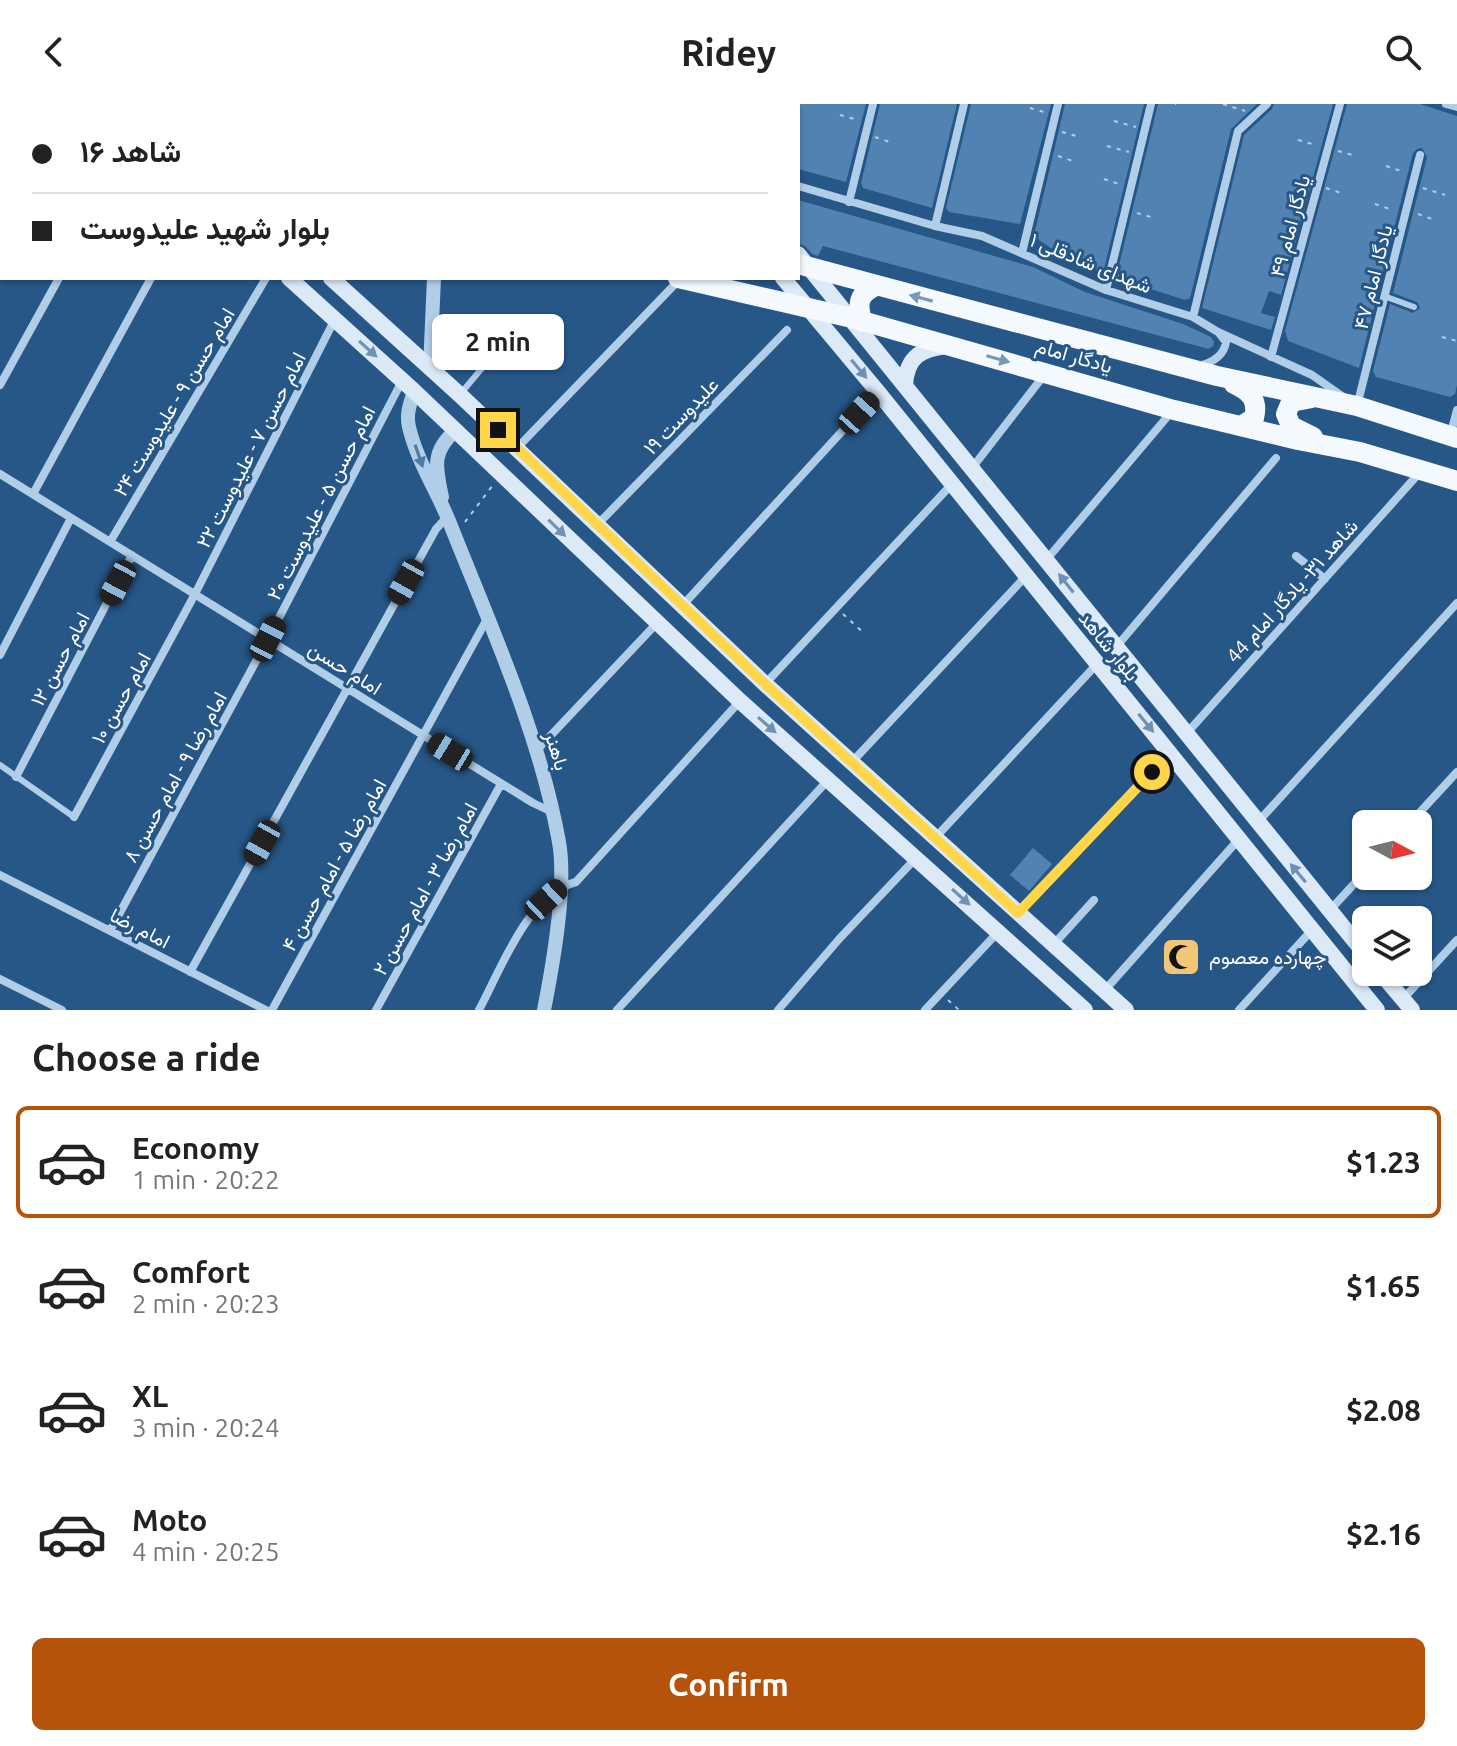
<!DOCTYPE html>
<html lang="en">
<head>
<meta charset="utf-8">
<style>
	body { margin:0; font-family:Ubuntu,Vazirmatn,sans-serif; background:#f2f2f2; color:#222; height:100vh; display:flex; flex-direction:column; font-size:30px; white-space:nowrap }
	* { box-sizing:border-box; margin:0 }
	p { font-size:26px; color:#767676 }
	.icon { flex:none; width:44px; height:44px; fill:none; stroke:currentColor; stroke-width:2; stroke-linecap:round; stroke-linejoin:round }
	.map { position:relative; height:906px; overflow:hidden }
	.panel { display:flex; flex-direction:column; background:#fff; flex:1 }
	.panel>* { flex:none }
	.guide { position:absolute; left:0px; top:0px; width:800px; height:176px; box-shadow:0 2px 6px #0004; display:grid; align-content:center; height:176px; padding:0 32px; background:#fff }
	.needle { width:52px; rotate:97deg }
	.fabs { position:absolute; left:1352px; top:706px; display:grid; gap:16px }
	.fabs a { display:grid; place-items:center; width:80px; height:80px; border-radius:12px; background:#fff; box-shadow:0 2px 6px #0004; font-size:40px }
	.end { position:absolute; width:36px; height:36px; margin:-18px; border:10px solid #ffd54a; background:#111; box-shadow:0 0 0 4px #111 }
	.from { border-radius:50% }
	.bubble { position:absolute; height:56px; border-radius:12px; background:#fff; box-shadow:0 2px 6px #0004; font-size:26px; font-weight:700; line-height:56px; text-align:center }
	.car { position:absolute; width:24px; height:48px; margin:-24px -12px; border-radius:10px; box-shadow:0 0 6px 2px #0007; background:linear-gradient(#222 24%,#8ab4d8 0 40%,#222 0 76%,#8ab4d8 0 86%,#222 0) }
	.guide b { display:flex; align-items:center; gap:28px; height:76px; font-size:30px }
	.guide b+b { border-top:2px solid #e0e0e0 }
	.guide i { width:20px; height:20px; background:#222 }
	ul { padding:0; list-style:none }
	li { display:flex; align-items:center; gap:24px; height:112px; margin:0 16px 12px; padding:0 16px; border:4px solid transparent; border-radius:12px }
	li div { flex:1 }
	li b { display:block; font-size:30px }
	li em { font-style:normal; font-weight:700 }
	li.current { border-color:#b45309 }
	li>.icon { width:72px; height:72px; stroke-width:1.5 }
	h2 { padding:0 32px; font-size:36px; line-height:96px }
	.primary-button { display:flex; gap:16px; margin-top:auto; padding:16px 32px }
	.primary-button a { flex:1; height:92px; border-radius:12px; background:#b45309; color:#fff; font-size:32px; font-weight:700; line-height:92px; text-align:center }
	header { display:flex; justify-content:space-between; align-items:center; height:104px; padding:0 32px; background:#fff; font-size:36px; font-weight:700 }
	.map>svg:first-child { display:block }
	.building { fill:#5282b1 }
	.lines { fill:none; stroke-linecap:round; stroke-linejoin:round }
	.path { stroke:#b1cee9; stroke-width:2; stroke-dasharray:4 6; stroke-linecap:butt }
	.service { stroke:#b1cee9; stroke-width:6 }
	.minor { stroke:#b1cee9; stroke-width:8 }
	.tertiary { stroke:#b1cee9; stroke-width:14 }
	.secondary { stroke:#dce9f7; stroke-width:16 }
	.primary { stroke:#f4f9fe; stroke-width:20 }
	.oneway { fill:#7898b7 }
	.oneway2 { fill:#6f91b4 }
	.oneway3 { fill:#507ba4 }
	.route { stroke:#ffd54a; stroke-width:10 }
	.labels { text-anchor:middle; stroke-width:6; stroke-linejoin:round; paint-order:stroke }
	.street-label { font-size:20px; fill:#fff; stroke:#265787 }
	.poi-label { font-size:20px; fill:#fff; stroke:#265787; text-anchor:start }
</style>
</head>
<body>
<header><svg class="icon" aria-label="back" viewBox="0 0 24 24"><path d="M15 5l-7 7 7 7"/></svg>Ridey<svg class="icon" aria-label="search" viewBox="0 0 24 24"><circle cx="10" cy="10" r="6"/><path d="M15 15l6 6"/></svg></header>
<div class="map">
<svg width="1457" height="906" viewBox="0 0 1457 906">
	<rect width="100%" height="100%" fill="#265787"/>
	<path class="building" d="M798,0H866L846,78L798,65Z
		M880,0H957L932,104L863,84L861,79Z
		M971,0H1051L1020,120L949,108L946,104Z
		M1065,0H1144L1103,169L1058,149L1039,136L1035,127Z
		M1158,0H1257L1231,25L1190,194L1185,196L1116,174Z
		M1274,0H1333L1281,191L1269,187L1261,209L1275,213L1271,226L1202,204L1244,31L1272,5Z
		M1347,0H1420L1457,12V281L1455,290L1450,293L1376,273L1373,267L1390,200L1413,209L1420,204L1417,198L1393,189L1427,53L1422,44L1417,45L1413,49L1359,264L1288,237L1285,227Z
		M798,96L1033,163L1085,188L1183,220L1211,233L1214,238L1213,242L1209,245L823,142L818,152L812,150L806,143L798,139Z
		M1033,744L1052,760L1029,787L1010,771Z"/>
	<g class="lines">
		<path class="path" d="M1175,0H1176
			M1223,0L1245,7
			M145,2L146,0
			M1030,4L1044,8
			M840,11L858,16
			M1114,17L1136,23
			M1062,28L1080,33
			M875,33L893,39
			M1298,36L1316,41
			M1107,42L1129,48
			M1338,47L1356,52
			M1058,52L1073,57
			M1386,62L1404,68
			M1104,75L1122,81
			M1326,84L1344,90
			M1423,84L1445,91
			M1375,100L1393,106
			M1137,109L1151,113
			M1418,110L1432,115
			M1442,233L1457,237
			M465,418L493,381
			M843,510L865,530
			M948,896L959,906"/>
		<path class="service" d="M1384,192L1414,203
			M462,288L498,245
			M0,661L74,713"/>
		<path class="minor" d="M523,0V2
			M1446,0L1457,3
			M219,2L220,0
			M308,2V0
			M778,2L779,0
			M798,82L935,122L982,132L1106,186L1193,213L1218,228L1312,271L1342,292
			M0,89L2,85
			M849,98L873,0
			M935,122L964,0
			M1022,149L1058,0
			M1106,186L1151,0
			M1193,213L1238,27L1267,0
			M1271,253L1340,0
			M1198,262C1211,259 1224,252 1226,238L1219,229
			M0,281L59,174
			M1357,302L1420,51
			M1450,332L1457,306
			M517,344L680,175
			M972,364L1045,270
			M0,370L533,699L552,708
			M33,390L151,174
			M598,420L787,226
			M110,438L266,174
			M1296,452L1325,475
			M1047,455L1173,306
			M683,501L878,288
			M1117,542L1276,354
			M0,551L71,414
			M765,580L951,381
			M1187,629L1421,367
			M537,646L657,519
			M852,658L1026,472
			M16,673L132,451
			M74,713L195,490L335,215
			M1257,719L1457,499
			M1409,720L1457,668
			M935,734L1097,560
			M0,771L266,906
			M1330,806L1366,767
			M1018,809L1169,649
			M110,827L268,535L402,277
			M1054,840L1094,796
			M190,868L436,425L447,413
			M0,875L62,906
			M1105,886L1239,735
			M1403,895L1457,836
			M272,906L487,515
			M376,906L501,680
			M479,906C501,865 528,790 576,778L740,597
			M617,906L829,675
			M778,906L840,834L917,753
			M925,906L999,827
			M1239,906L1311,827"/>
		<path class="tertiary" d="M402,0L403,2
			M430,264L434,174
			M414,287C410,300 406,310 409,323C417,357 436,385 449,417C490,521 539,627 559,738C567,783 553,860 544,906
			M442,393C436,364 431,348 455,327"/>
		<path class="secondary" d="M640,0L641,2
			M676,0L678,2
			M0,24H2
			M798,150L1366,851
			M289,174L414,287L740,597L1085,906
			M331,174L460,291L765,580L1126,906
			M783,174L878,288L1377,906
			M905,281C907,252 921,245 948,242
			M1380,868L1412,906"/>
		<path class="primary" d="M31,0L39,2
			M199,0L206,2
			M798,160L1217,272L1357,302L1457,334
			M678,174L852,214L1174,306L1298,336L1360,348L1457,377
			M863,218C856,200 859,189 876,182
			M1234,280C1249,287 1259,295 1254,314L1241,322
			M1312,294L1291,298L1286,310L1291,322L1313,333"/>
	</g>
	<defs><path id="oneway-solid" d="M-6-.8H1V-3.2L6.5 0L1 3.2V.8H-6Z" transform="scale(2)"/></defs>
	<g class="oneway">
		<use href="#oneway-solid" transform="translate(921 194) rotate(-165)"/>
		<use href="#oneway-solid" transform="translate(998 255) rotate(16)"/>
	</g>
	<g class="oneway2">
		<use href="#oneway-solid" transform="translate(368 245) rotate(42)"/>
		<use href="#oneway-solid" transform="translate(859 265) rotate(50)"/>
		<use href="#oneway-solid" transform="translate(557 424) rotate(44)"/>
		<use href="#oneway-solid" transform="translate(1066 479) rotate(-128)"/>
		<use href="#oneway-solid" transform="translate(1146 619) rotate(51)"/>
		<use href="#oneway-solid" transform="translate(767 621) rotate(41)"/>
		<use href="#oneway-solid" transform="translate(1298 769) rotate(-130)"/>
		<use href="#oneway-solid" transform="translate(961 793) rotate(42)"/>
	</g>
	<use class="oneway3" href="#oneway-solid" transform="translate(419 352) rotate(71)"/>
	<g class="lines">
		<path class="route" d="M498,326L765,580L1018,809L1152,668"/>
	</g>
	<defs>
		<g id="mosque-square" transform="scale(2)"><rect x="-9" y="-9" width="18" height="18" rx="4" fill="#f2c676" stroke="#265787"/><path d="M3.5-4.9A6 6 0 1 0 3.5 4.9A5 5 0 1 1 3.5-4.9Z" fill="#111"/></g>
	</defs>
	<g fill-rule="evenodd">
		<use href="#mosque-square" x="1181" y="853"/>
	</g>
	<g class="labels">
		<g class="street-label">
			<text transform="translate(1290 122) rotate(-75)" y="7">یادگار امام ۴۹</text>
			<text transform="translate(1091 159) rotate(22)" y="7">شهدای شادقلی ۱</text>
			<text transform="translate(1373 173) rotate(-76)" y="7">یادگار امام ۴۷</text>
			<text transform="translate(1074 252) rotate(16)" y="7">یادگار امام</text>
			<text transform="translate(174 298) rotate(-59)" y="7">امام حسن ۹ - علیدوست ۲۴</text>
			<text transform="translate(681 312) rotate(-46)" y="7">علیدوست ۱۹</text>
			<text transform="translate(251 346) rotate(-63)" y="7">امام حسن ۷ - علیدوست ۲۲</text>
			<text transform="translate(321 399) rotate(-63)" y="7">امام حسن ۵ - علیدوست ۲۰</text>
			<text transform="translate(1292 487) rotate(-48)" y="7">شاهد ۳۱- یادگار امام 44</text>
			<text transform="translate(1109 542) rotate(51)" y="7">بلوار شاهد</text>
			<text transform="translate(60 555) rotate(-62)" y="7">امام حسن ۱۲</text>
			<text transform="translate(345 564) rotate(32)" y="7">امام حسن</text>
			<text transform="translate(121 594) rotate(-61)" y="7">امام حسن ۱۰</text>
			<text transform="translate(557 647) rotate(73)" y="7">باهنر</text>
			<text transform="translate(175 673) rotate(-61)" y="7">امام رضا ۹ - امام حسن ۸</text>
			<text transform="translate(334 761) rotate(-61)" y="7">امام رضا ۵ - امام حسن ۴</text>
			<text transform="translate(425 785) rotate(-61)" y="7">امام رضا ۳ - امام حسن ۲</text>
			<text transform="translate(140 824) rotate(27)" y="7">امام رضا</text>
		</g>
		<g class="poi-label">
			<text x="1209" y="860">چهارده معصوم</text>
		</g>
	</g>
</svg>
<div class="fabs">
<a><svg class="needle" viewBox="-14 -14 28 28"><path d="M0-13l5 13h-10z" fill="#e53935"/><path d="M0 13l5-13h-10z" fill="#767676"/></svg></a>
<a><svg class="icon" aria-label="layers" viewBox="0 0 24 24"><path d="M12 4l9 5-9 5-9-5zM3 14l9 5 9-5"/></svg></a>
</div>
<i class="end from" style="left:1152px;top:668px"></i>
<i class="end" style="left:498px;top:326px"></i>
<div class="bubble" style="left:432px;top:210px;width:132px">2 min</div>
<i class="car" style="left:859px;top:309px;rotate:42deg"></i>
<i class="car" style="left:406px;top:478px;rotate:209deg"></i>
<i class="car" style="left:118px;top:479px;rotate:208deg"></i>
<i class="car" style="left:268px;top:535px;rotate:27deg"></i>
<i class="car" style="left:450px;top:648px;rotate:301deg"></i>
<i class="car" style="left:262px;top:739px;rotate:209deg"></i>
<i class="car" style="left:546px;top:796px;rotate:47deg"></i>
<div class="guide">
<b><i class="from"></i>شاهد ۱۶</b>
<b><i></i>بلوار شهید علیدوست</b>
</div>
</div>
<section class="panel">
<h2>Choose a ride</h2>
<ul>
<li class="current"><svg class="icon" aria-label="car" viewBox="0 0 24 24"><path d="M5 17H2v-5l4-1 3-4h7l3 4 3 1v5h-3M9 17h6M6 11h13"/><circle cx="7" cy="17" r="2"/><circle cx="17" cy="17" r="2"/></svg><div><b>Economy</b><p>1 min · 20:22</p></div><em>$1.23</em></li>
<li><svg class="icon" aria-label="car" viewBox="0 0 24 24"><path d="M5 17H2v-5l4-1 3-4h7l3 4 3 1v5h-3M9 17h6M6 11h13"/><circle cx="7" cy="17" r="2"/><circle cx="17" cy="17" r="2"/></svg><div><b>Comfort</b><p>2 min · 20:23</p></div><em>$1.65</em></li>
<li><svg class="icon" aria-label="car" viewBox="0 0 24 24"><path d="M5 17H2v-5l4-1 3-4h7l3 4 3 1v5h-3M9 17h6M6 11h13"/><circle cx="7" cy="17" r="2"/><circle cx="17" cy="17" r="2"/></svg><div><b>XL</b><p>3 min · 20:24</p></div><em>$2.08</em></li>
<li><svg class="icon" aria-label="car" viewBox="0 0 24 24"><path d="M5 17H2v-5l4-1 3-4h7l3 4 3 1v5h-3M9 17h6M6 11h13"/><circle cx="7" cy="17" r="2"/><circle cx="17" cy="17" r="2"/></svg><div><b>Moto</b><p>4 min · 20:25</p></div><em>$2.16</em></li>
</ul>
<div class="primary-button"><a>Confirm</a></div>
</section>
</body>
</html>
